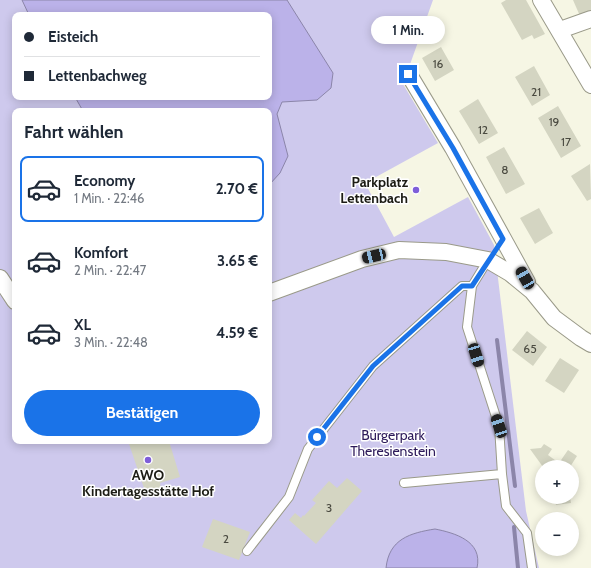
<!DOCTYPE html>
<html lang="de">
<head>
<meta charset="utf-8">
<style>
	body { margin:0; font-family:Cabin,sans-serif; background:#f6f6f7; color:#1f2937; height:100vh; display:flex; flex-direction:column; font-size:15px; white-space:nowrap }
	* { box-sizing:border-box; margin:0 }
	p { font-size:13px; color:#747a83 }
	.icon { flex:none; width:22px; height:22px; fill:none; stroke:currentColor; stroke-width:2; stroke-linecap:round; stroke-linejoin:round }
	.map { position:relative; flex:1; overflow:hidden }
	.side { position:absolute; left:12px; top:108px; width:260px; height:336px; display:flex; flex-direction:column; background:#fff; border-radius:8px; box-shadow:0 2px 10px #0003 }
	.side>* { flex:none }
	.hud { position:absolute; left:12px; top:12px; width:260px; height:88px; border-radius:8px; box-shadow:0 2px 10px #0003; display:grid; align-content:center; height:88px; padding:0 12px; background:#fff }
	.controls { position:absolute; left:535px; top:460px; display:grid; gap:8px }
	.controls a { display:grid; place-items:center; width:44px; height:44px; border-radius:50%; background:#fff; box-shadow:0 2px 10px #0003; font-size:20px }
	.end { position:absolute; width:18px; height:18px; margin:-9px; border:5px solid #1a73e8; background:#fff; box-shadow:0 0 0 2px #fff }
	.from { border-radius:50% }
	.bubble { position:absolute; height:28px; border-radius:14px; background:#fff; box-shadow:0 2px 10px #0003; font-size:13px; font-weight:800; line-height:28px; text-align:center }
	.car { position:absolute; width:12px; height:24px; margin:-12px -6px; border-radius:5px; box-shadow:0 0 3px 1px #0007; background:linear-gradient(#222 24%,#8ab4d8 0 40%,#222 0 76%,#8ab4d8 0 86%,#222 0) }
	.hud b { display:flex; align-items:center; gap:14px; height:38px; font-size:15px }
	.hud b+b { border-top:1px solid #e0e1e3 }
	.hud i { width:10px; height:10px; background:#1f2937 }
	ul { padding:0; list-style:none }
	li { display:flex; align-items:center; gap:12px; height:66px; margin:0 8px 6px; padding:0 4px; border:2px solid transparent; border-radius:8px }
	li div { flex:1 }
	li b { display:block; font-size:15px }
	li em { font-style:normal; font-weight:800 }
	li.current { border-color:#1a73e8 }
	li>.icon { width:36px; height:36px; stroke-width:1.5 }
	h2 { padding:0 12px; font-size:18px; line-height:48px }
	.cta { display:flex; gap:8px; margin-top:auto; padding:8px 12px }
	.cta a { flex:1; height:46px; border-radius:24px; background:#1a73e8; color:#fff; font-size:16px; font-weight:800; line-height:46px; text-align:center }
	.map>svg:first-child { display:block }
	.green { fill:#cec9ed; fill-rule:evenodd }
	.water { fill:#bbb2e9; stroke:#8b85a9 }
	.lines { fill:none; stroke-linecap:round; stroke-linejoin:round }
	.stream { stroke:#8b85a9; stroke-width:4 }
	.building { fill:#d4d5c2 }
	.lane-casing { stroke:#9a9a89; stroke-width:10 }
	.street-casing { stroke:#9a9a89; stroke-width:18 }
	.lane { stroke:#fff; stroke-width:8 }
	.street { stroke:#fff; stroke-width:16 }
	.route { stroke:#1a73e8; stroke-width:5 }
	.poi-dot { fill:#7e5ed9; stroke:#fff; stroke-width:1.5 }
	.labels { text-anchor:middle; stroke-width:3; stroke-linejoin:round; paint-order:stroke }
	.number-label { font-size:12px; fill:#4a4a40 }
	.poi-label { font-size:14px; font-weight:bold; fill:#1c1c15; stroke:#fff; text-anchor:end }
	.park-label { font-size:14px; fill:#2d1a5a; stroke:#fff }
</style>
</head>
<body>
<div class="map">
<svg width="591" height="568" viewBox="0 0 591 568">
	<rect width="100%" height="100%" fill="#f6f6e4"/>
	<path class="green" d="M0,0H433L403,84L438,143L365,183L394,237L468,197L494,245L526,511L539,568H0ZM15,15H269V97H15ZM15,111H269V441H15Z"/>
	<path class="water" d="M22,0H287L333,73L331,88L317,100L282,102L277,114L288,156L280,173L269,185V111H83L75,97H269V15H29Z
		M435,529C455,533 483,541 477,568H386C389,539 410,533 435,529Z"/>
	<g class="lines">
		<path class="stream" d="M497,340L515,486
			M514,527L518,568"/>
	</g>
	<path class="building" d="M506,0H526L545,34L534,39L532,35L522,40L501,3Z
		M573,0H591V11L580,16Z
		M441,47L454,70L435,81L422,58Z
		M534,66L550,95L532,106L515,77Z
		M478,99L498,133L479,144L459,111Z
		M558,106L581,146L561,158L538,118Z
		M504,147L525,184L506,194L486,157Z
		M590,164L591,199L587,201L571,176Z
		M539,208L553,233L535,244L520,218Z
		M527,331L547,347L533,366L512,350Z
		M560,358L579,370L564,393L545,381Z
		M128,441H145L146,444L155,441H169L180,477L160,483L161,489L146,494Z
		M544,444L552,449L548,455L559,463L568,450L577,456L570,467H543L530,449L541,448Z
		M347,478L362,491L316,544L289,520L295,513L301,518L303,515L304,516L316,503L312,500L329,481L337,488Z
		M550,497H570L571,503L556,505L555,500L550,501Z
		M213,519L250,532L239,560L202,547Z"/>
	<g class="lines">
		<g class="lane-casing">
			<path id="lane" d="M488,260L472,286L467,327L499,426L502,474L506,506L527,533L532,568
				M404,483L502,474
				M247,551L289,497L308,449L373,366L462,286H472"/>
		</g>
		<g class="street-casing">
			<path id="street" d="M541,0L591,85
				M560,30L591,19
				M408,73L453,148L527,282
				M0,278L15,301
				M269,293L362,259L399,250L446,252L488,260L510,273L532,291L554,318L581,338L591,344"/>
		</g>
		<use href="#lane" class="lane"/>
		<use href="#street" class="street"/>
	</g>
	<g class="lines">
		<path class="route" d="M317,437L373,366L462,286H472L503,239L453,148L408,74"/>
	</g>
	<g class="poi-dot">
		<circle cx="416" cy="190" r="4"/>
		<circle cx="148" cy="460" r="4"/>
	</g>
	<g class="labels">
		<g class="number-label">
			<text x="438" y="68">16</text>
			<text x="536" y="96">21</text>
			<text x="554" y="126">19</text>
			<text x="483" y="134">12</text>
			<text x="566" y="146">17</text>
			<text x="505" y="174">8</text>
			<text x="530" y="353">65</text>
			<text x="329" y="512">3</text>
			<text x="226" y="543">2</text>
		</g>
		<g class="poi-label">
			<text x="408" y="187">Parkplatz<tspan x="408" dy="16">Lettenbach</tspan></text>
			<text x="148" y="480" text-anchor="middle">AWO<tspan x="148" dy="16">Kindertagesstätte Hof</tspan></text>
		</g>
		<g class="park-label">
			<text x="393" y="440">Bürgerpark<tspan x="393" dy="16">Theresienstein</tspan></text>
		</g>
	</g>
</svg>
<div class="controls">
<a>+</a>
<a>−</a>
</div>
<i class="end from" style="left:317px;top:437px"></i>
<i class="end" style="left:408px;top:74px"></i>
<div class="bubble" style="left:371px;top:16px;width:74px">1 Min.</div>
<i class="car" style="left:374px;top:256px;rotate:257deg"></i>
<i class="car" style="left:525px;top:278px;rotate:330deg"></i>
<i class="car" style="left:476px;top:355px;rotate:163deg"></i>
<i class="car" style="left:499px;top:426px;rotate:342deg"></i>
<div class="hud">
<b><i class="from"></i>Eisteich</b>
<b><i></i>Lettenbachweg</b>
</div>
<section class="side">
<h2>Fahrt wählen</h2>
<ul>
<li class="current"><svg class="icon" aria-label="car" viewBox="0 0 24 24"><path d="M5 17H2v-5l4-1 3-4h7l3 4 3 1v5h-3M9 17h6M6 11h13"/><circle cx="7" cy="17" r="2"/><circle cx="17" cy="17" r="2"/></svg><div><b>Economy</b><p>1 Min. · 22:46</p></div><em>2.70 €</em></li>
<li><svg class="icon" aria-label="car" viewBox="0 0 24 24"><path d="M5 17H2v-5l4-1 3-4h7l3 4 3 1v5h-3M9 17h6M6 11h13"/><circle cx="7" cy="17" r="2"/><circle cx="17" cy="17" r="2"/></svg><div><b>Komfort</b><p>2 Min. · 22:47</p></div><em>3.65 €</em></li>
<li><svg class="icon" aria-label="car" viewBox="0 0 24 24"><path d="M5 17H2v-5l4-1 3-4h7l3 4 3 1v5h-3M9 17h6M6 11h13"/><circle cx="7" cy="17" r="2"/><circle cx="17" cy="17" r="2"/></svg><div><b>XL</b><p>3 Min. · 22:48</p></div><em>4.59 €</em></li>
</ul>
<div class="cta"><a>Bestätigen</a></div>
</section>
</div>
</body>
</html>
